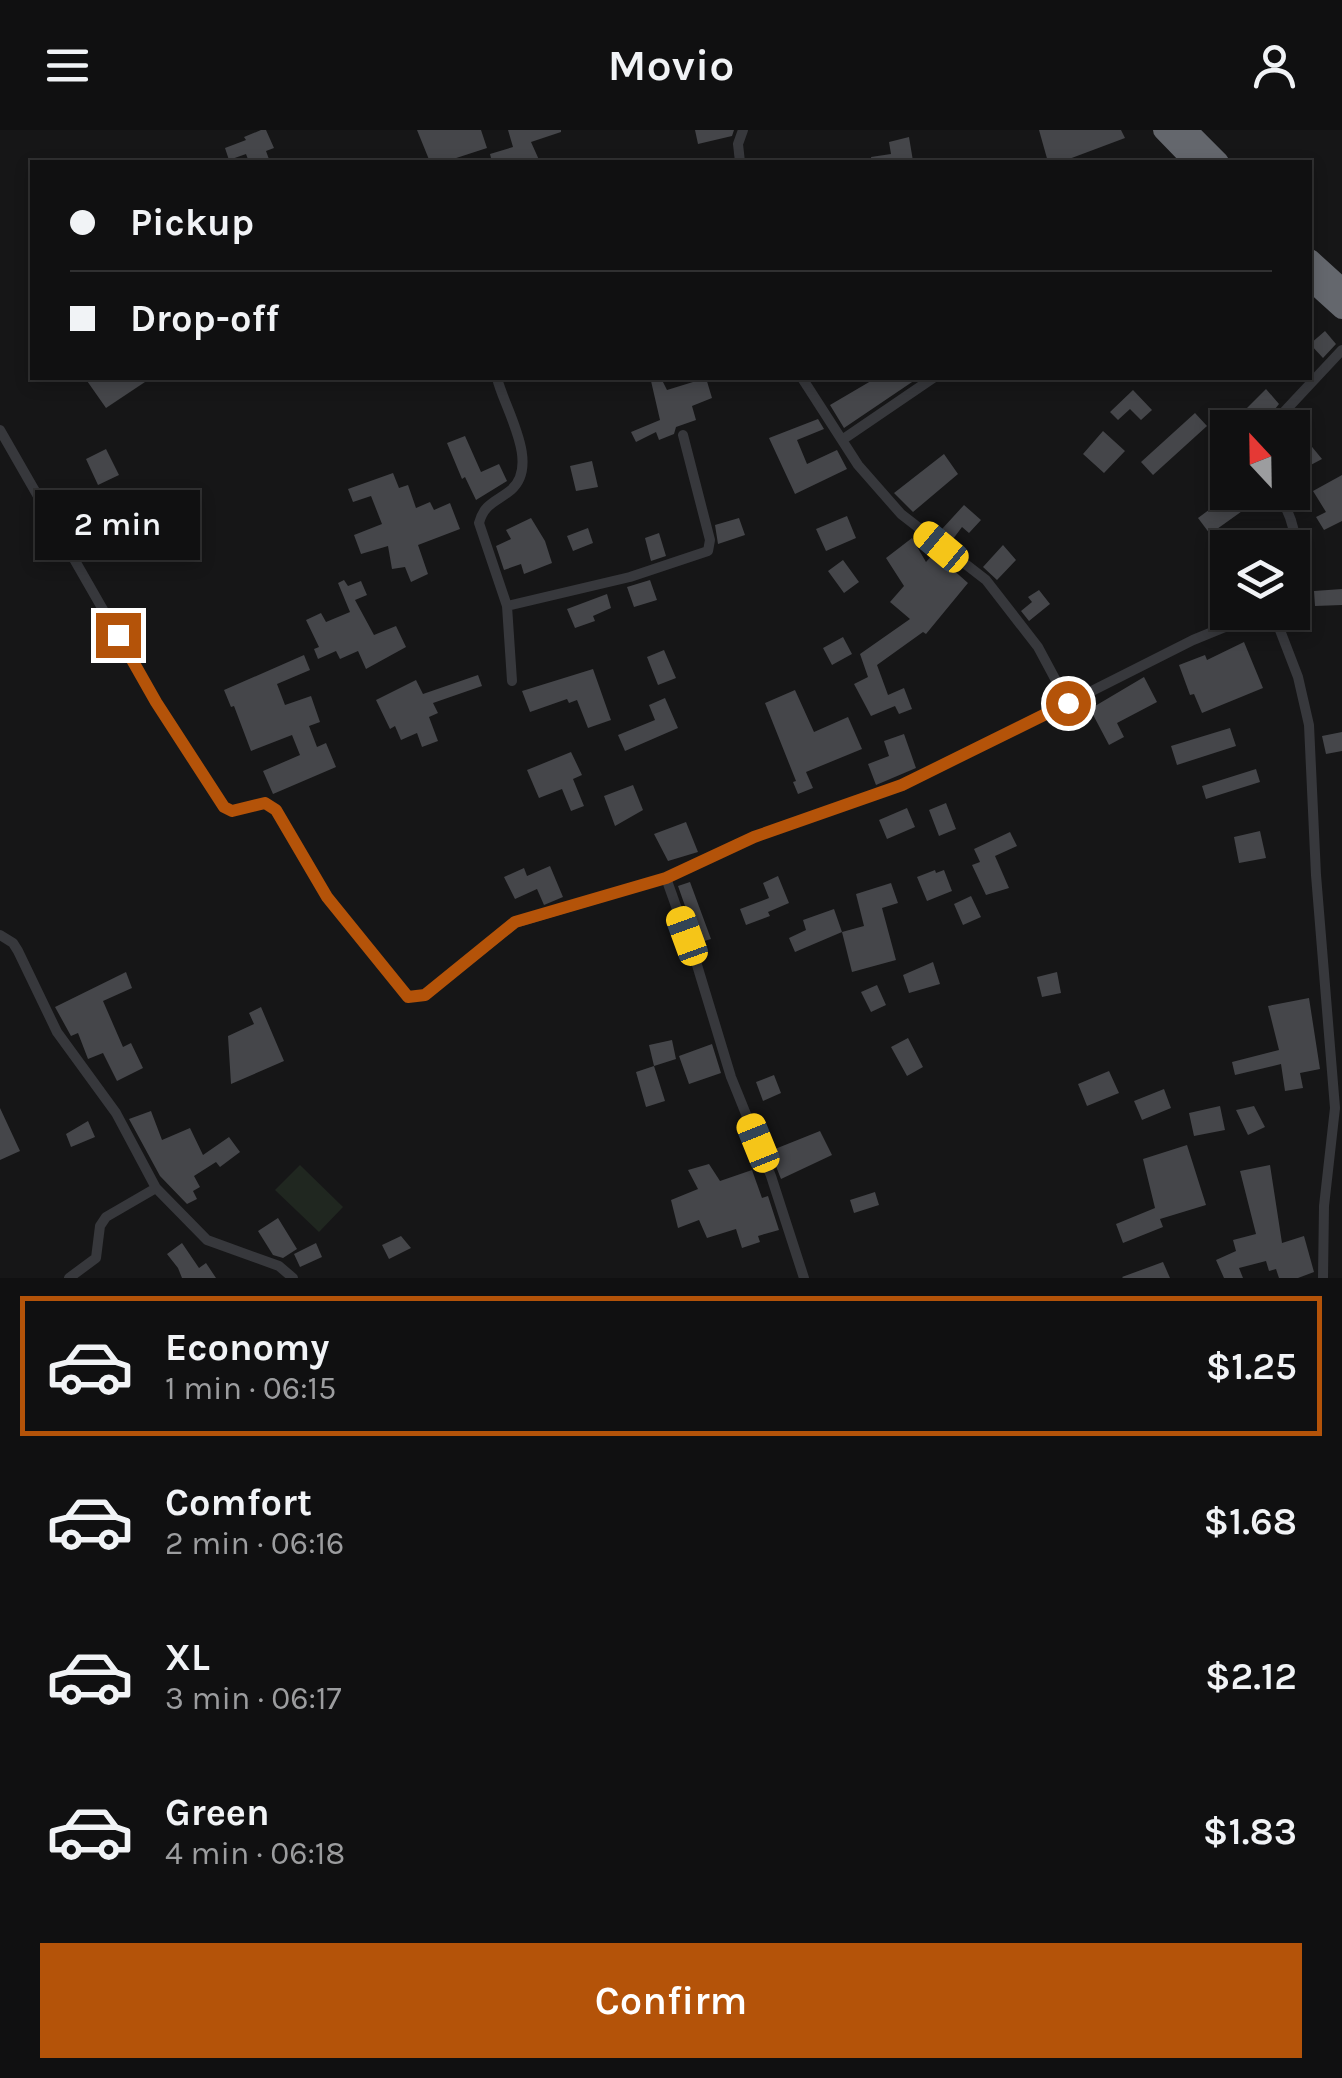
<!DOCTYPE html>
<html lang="en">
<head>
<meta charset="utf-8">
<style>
	body { margin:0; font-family:Karla,sans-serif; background:#1e1e1f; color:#f1f3f6; height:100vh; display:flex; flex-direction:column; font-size:38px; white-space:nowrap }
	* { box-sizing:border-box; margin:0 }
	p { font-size:32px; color:#9c9d9f }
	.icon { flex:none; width:55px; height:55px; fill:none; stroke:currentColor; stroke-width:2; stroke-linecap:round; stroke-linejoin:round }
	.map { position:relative; height:1148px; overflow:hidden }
	.sheet { display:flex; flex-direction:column; background:#101011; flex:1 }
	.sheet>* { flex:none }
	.banner { position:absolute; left:30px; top:30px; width:1282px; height:220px; border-radius:0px; box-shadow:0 5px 15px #0003,0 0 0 2px #303031; display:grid; align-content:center; height:220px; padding:0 40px; background:#101011 }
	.needle { width:65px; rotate:338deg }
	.buttons { position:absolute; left:1210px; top:280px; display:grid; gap:20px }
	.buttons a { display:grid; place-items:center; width:100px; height:100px; border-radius:0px; background:#101011; box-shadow:0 5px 15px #0003,0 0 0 2px #303031; font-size:50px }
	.end { position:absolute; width:45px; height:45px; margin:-22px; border:12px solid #b45309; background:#fff; box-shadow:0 0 0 5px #fff }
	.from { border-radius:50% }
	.bubble { position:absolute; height:70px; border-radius:0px; background:#101011; box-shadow:0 5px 15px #0003,0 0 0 2px #303031; font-size:32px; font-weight:600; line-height:70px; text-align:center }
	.car { position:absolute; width:30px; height:60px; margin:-30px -15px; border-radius:12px; box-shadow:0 0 8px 2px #0007; background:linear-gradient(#f5c518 24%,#345 0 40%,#f5c518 0 76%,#345 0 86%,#f5c518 0) }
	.banner b { display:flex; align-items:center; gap:35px; height:95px; font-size:38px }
	.banner b+b { border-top:2px solid #303031 }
	.banner i { width:25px; height:25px; background:#f1f3f6 }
	ul { padding:18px 0 0; list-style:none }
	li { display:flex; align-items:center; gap:30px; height:140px; margin:0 20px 15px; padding:0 20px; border:5px solid transparent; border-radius:0px }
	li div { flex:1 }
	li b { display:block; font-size:38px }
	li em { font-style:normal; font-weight:600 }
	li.current { border-color:#b45309 }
	li>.icon { width:90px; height:90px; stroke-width:1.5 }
	.primary-button { display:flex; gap:20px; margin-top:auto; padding:20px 40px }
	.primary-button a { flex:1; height:115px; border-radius:0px; background:#b45309; color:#fff; font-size:40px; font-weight:600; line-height:115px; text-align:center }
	header { display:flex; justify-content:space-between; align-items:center; height:130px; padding:0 40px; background:#101011; font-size:45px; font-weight:600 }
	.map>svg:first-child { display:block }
	.green { fill:#202720 }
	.building { fill:#45464a }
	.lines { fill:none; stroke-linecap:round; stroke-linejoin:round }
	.street { stroke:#37383c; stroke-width:10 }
	.highway { stroke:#64676d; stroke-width:20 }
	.route { stroke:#b45309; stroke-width:12 }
</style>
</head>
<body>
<header><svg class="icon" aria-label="menu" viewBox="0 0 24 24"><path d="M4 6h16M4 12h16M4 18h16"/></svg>Movio<svg class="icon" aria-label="person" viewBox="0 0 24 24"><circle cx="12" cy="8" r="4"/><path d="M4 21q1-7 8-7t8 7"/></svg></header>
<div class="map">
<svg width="1342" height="1148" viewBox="0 0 1342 1148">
	<rect width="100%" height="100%" fill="#161617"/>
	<path class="green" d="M300,1035L343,1077L319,1102L275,1060Z"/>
	<path class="building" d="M261,0H266L274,18L266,21L270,32H249L246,24L229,30L225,18L246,10L244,7Z
		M417,0H481L487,18L444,32H430Z
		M508,0H561V2L531,12L540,32H492L490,24L513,17Z
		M695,0H734L732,6L698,14Z
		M1039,0H1121L1125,8L1061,32H1048Z
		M909,7L913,31L872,32L871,27L891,24L889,12Z
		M1325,201L1336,214L1323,228L1310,214Z
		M85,248H151L106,278Z
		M661,248L667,260L706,248L712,268L692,276L696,290L676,297L674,304L659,310L656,302L636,312L631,302L660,290L651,251Z
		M876,248H918L844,298L830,275Z
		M1266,259L1279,274L1260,298H1255L1241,284Z
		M1133,260L1152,280L1141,290L1130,279L1118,290L1110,282Z
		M1195,283L1207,296L1153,345L1141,332Z
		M818,289L824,299L797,310L807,334L837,320L847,339L795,364L769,308Z
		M1289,289L1322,329L1292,345V298H1281Z
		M1103,301L1125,321L1104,343L1083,324Z
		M465,306L481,342L499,334L507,351L476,370L465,347L462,349L447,313Z
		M106,319L119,345L98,355L86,329Z
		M944,324L958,344L913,382L894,363Z
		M592,331L598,357L576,361L570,336Z
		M393,343L399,358L408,355L416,378L430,372L434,380L450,373L460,399L418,415L428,444L411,452L405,437L392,439L388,416L361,424L354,405L382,394L371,366L353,372L348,359Z
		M1342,345V391L1324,400L1316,387L1326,382L1313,361Z
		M1233,362L1245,379L1210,404L1198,388Z
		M964,375L981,390L969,403L962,397L953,409L942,399Z
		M847,386L856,408L826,421L816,399Z
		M531,388L545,411L552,433L524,444L521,434L504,440L496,416L511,409L506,400Z
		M739,388L745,405L718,414L715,395Z
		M111,390L119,404L82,425L70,404L80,398L84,406Z
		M588,398L593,413L573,421L567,406Z
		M659,403L666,426L651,431L645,408Z
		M912,408L926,432L934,423L968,453L926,504L923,502L877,535L888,565L904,558L912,579L899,584L895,576L871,586L854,554L868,547L860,524L910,489L890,472L904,456L886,428Z
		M1003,415L1016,430L997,450L983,437Z
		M843,430L859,452L844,463L828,441Z
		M344,450L348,456L361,451L367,465L355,470L374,505L396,496L406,517L366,539L358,521L340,529L336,521L318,529L314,519L319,517L306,490L321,483L326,492L350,482L338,453Z
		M650,450L657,470L634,477L627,457Z
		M1342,459V475L1315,476L1314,461Z
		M1039,460L1050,474L1029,491L1021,481L1032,472L1028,467Z
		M607,464L611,478L593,486L595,491L575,498L567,479Z
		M843,507L852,524L832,535L823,518Z
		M1244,512L1263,558L1202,583L1194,564L1190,565L1179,535L1205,525L1207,530Z
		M664,520L676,548L658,555L647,527Z
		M304,525L310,540L277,554L285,575L311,566L320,592L309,596L317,617L326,613L336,637L273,664L263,641L300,625L292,605L251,621L234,576L231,577L224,560Z
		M593,539L611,590L588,598L577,570L569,573L567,569L530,582L522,561Z
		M478,545L482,556L433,573L438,583L429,587L438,611L422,617L417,603L401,610L395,596L390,599L376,570L416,550L423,564Z
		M1144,547L1157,572L1117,593L1124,607L1109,615L1090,579Z
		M795,560L814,602L848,587L862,619L806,642L813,658L798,664L793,652L796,651L765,573Z
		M665,568L678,598L625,621L618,605L655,590L649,575Z
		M1230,598L1236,616L1177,635L1171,616Z
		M1342,602V621L1326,624L1322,606Z
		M904,604L916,638L876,655L868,634L889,626L884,611Z
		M571,622L582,645L573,649L584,676L571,681L562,659L539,668L527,640Z
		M1256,639L1260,652L1206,669L1202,656Z
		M633,655L643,680L615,696L604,666Z
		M946,673L956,699L939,706L929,680Z
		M907,678L915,697L887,709L879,690Z
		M686,692L698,722L668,731L654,704Z
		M1260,701L1266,728L1239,733L1234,707Z
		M1010,702L1017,716L995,726L1009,758L986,765L972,735L980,732L974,719Z
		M550,736L563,767L544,775L537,759L515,769L504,747L524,738L527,746Z
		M935,740L936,743L944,740L952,761L927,771L917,747Z
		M778,746L789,773L768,782L770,786L746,795L740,779L769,768L763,753Z
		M690,752L711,809L698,813L678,756Z
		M891,753L898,773L882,778L896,830L852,842L842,802L864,796L856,764Z
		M971,766L981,787L963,795L954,774Z
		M834,779L842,802L795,822L789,808L806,800L803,790Z
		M933,832L940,854L909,863L903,845Z
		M126,842L132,858L103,871L123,917L131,913L143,938L117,951L103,923L88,929L78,903L71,906L55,877Z
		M1057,842L1061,863L1042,867L1037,847Z
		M877,855L886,875L871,882L861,862Z
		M1309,868L1320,939L1300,943L1303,958L1285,961L1281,934L1235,945L1232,932L1279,920L1268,876Z
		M261,877L284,931L231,954L228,906L254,894L249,883Z
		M908,908L923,937L907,946L891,917Z
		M672,910L676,929L654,936L649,915Z
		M712,914L721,943L689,954L679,926Z
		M654,936L665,971L646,977L636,942Z
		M1109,941L1119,963L1087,976L1078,954Z
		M774,945L781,963L763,971L756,952Z
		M1164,959L1171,978L1142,990L1134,971Z
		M1220,976L1225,1000L1194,1006L1189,983Z
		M1254,976L1265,997L1248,1005L1236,980Z
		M0,978L20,1021L0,1030Z
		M151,981L162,1010L190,998L203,1025L229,1007L240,1022L220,1037L216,1032L194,1046L200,1057L193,1061L197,1069L187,1074L160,1046L129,989Z
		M88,991L95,1007L71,1017L66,1004Z
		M820,1001L832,1025L781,1049L770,1021Z
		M1187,1015L1206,1075L1160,1089L1163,1097L1123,1113L1116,1094L1155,1078L1143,1029Z
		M709,1034L720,1051L752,1040L762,1068L768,1066L779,1100L758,1106L760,1112L742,1118L736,1099L707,1108L699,1090L678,1098L671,1070L698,1059L688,1040Z
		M1270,1035L1282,1113L1304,1106L1314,1142L1298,1148H1279L1276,1139L1269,1141L1266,1131L1239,1138L1243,1148H1224L1216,1130L1236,1121L1233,1110L1256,1104L1240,1041Z
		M875,1062L879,1075L854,1083L850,1070Z
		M278,1088L297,1119L283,1128L273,1125L258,1101Z
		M401,1106L411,1118L389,1129L382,1115Z
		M182,1113L199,1138L206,1133L216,1148H182L178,1138L167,1124Z
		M316,1113L322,1127L300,1137L294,1124Z
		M1163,1132L1170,1148H1123L1122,1147Z"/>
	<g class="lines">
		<path class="street" d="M740,32L738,14L743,0
			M497,248C504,278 541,334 511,360C498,371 484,373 479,393L507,476L512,551
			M1269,298L1342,220
			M0,300L156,572L224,677L232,681L265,673L276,680L327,767L408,867L425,865L515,793L666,748L754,707L902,655L1068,573L1038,517L986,450L901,384L858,335L802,248
			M842,310L933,248
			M1277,362C1297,392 1301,424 1292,458
			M507,476L630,447L708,421L710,410L683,305
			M1283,482L1278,495L1298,547L1309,595L1316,745L1335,978L1324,1076L1323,1148
			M1068,573L1193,510L1237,492L1278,495
			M666,748L697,835L731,947L771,1046L804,1148
			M0,805L13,813L18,821L57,902L116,983L156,1058L207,1110L279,1136L293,1148
			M69,1148L96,1128L100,1096L106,1087L156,1058"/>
		<path class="highway" d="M1163,0L1194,32
			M1187,0L1219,32
			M1310,129L1342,158
			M1310,150L1342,179"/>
	</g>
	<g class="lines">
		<path class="route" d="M118,505L156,572L224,677L232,681L265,673L276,680L327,767L408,867L425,865L515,792L666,748L754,707L902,655L1068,573"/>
	</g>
</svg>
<div class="buttons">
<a><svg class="needle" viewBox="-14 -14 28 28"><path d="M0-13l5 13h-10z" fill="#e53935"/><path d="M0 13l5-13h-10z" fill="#9c9d9f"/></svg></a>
<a><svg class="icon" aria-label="layers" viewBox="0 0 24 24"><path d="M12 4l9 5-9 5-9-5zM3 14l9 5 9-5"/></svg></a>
</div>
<i class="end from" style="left:1068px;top:573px"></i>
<i class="end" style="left:118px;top:505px"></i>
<div class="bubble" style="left:35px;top:360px;width:165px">2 min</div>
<i class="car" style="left:941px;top:417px;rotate:310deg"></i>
<i class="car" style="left:687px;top:806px;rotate:340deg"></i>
<i class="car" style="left:758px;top:1013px;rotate:338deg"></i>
<div class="banner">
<b><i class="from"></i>Pickup</b>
<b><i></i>Drop-off</b>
</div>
</div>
<section class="sheet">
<ul>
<li class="current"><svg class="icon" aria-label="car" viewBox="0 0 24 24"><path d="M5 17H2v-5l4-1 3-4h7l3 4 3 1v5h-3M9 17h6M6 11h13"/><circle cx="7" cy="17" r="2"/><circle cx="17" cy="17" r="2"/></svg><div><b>Economy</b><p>1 min · 06:15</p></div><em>$1.25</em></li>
<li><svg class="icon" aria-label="car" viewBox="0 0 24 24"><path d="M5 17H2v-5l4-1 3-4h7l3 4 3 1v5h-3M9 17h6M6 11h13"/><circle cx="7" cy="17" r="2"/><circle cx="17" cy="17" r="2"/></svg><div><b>Comfort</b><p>2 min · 06:16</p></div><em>$1.68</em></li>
<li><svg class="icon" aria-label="car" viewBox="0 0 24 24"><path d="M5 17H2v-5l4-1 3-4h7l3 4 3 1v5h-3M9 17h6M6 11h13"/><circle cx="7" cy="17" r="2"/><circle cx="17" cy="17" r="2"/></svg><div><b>XL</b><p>3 min · 06:17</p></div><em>$2.12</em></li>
<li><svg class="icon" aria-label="car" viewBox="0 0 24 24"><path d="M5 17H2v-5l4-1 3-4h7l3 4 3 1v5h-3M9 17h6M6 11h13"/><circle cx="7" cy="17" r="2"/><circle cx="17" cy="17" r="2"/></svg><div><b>Green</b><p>4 min · 06:18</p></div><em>$1.83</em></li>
</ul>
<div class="primary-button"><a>Confirm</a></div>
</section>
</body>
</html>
